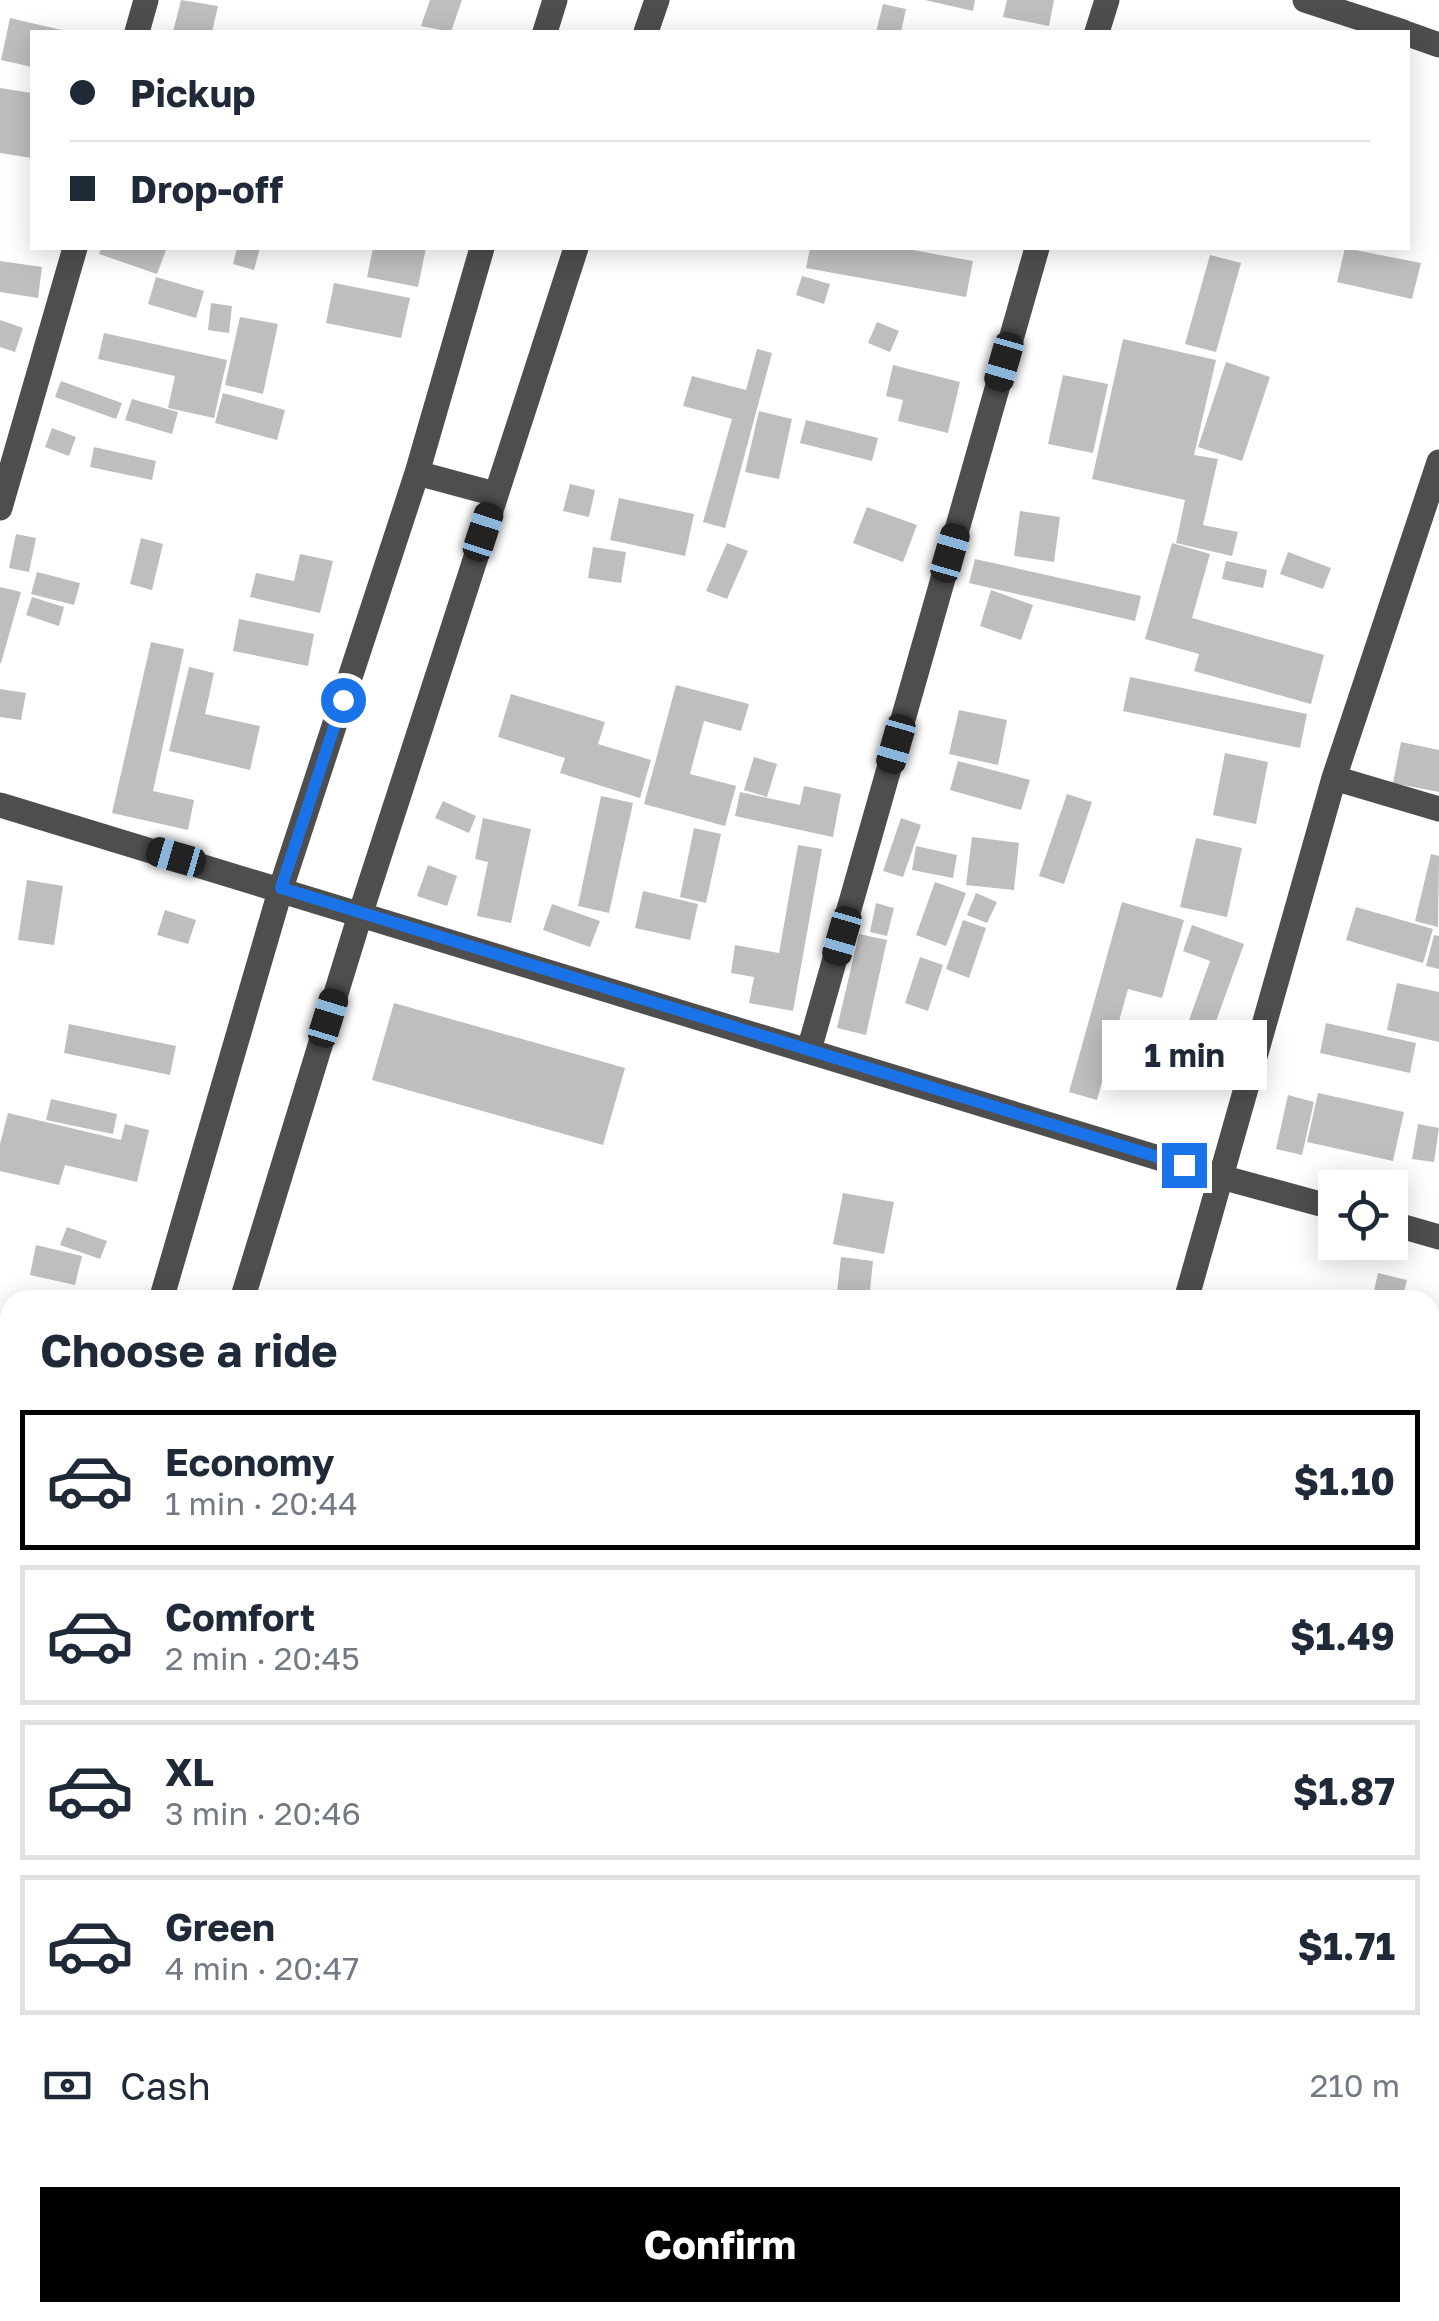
<!DOCTYPE html>
<html lang="en">
<head>
<meta charset="utf-8">
<style>
	body { margin:0; font-family:"Golos Text",sans-serif; background:#f2f2f3; color:#1f2937; height:100vh; display:flex; flex-direction:column; font-size:38px; white-space:nowrap }
	* { box-sizing:border-box; margin:0 }
	p { font-size:32px; color:#747a83 }
	.icon { flex:none; width:55px; height:55px; fill:none; stroke:currentColor; stroke-width:2; stroke-linecap:round; stroke-linejoin:round }
	.map { position:relative; flex:1; overflow:hidden }
	.side { position:absolute; left:0px; top:1290px; width:1440px; height:1032px; display:flex; flex-direction:column; background:#fff; border-radius:30px 30px 0 0; box-shadow:0 5px 25px #0003 }
	.side>* { flex:none }
	.top-card { position:absolute; left:30px; top:30px; width:1380px; height:220px; border-radius:0px; box-shadow:0 5px 25px #0003; display:grid; align-content:center; height:220px; padding:0 40px; background:#fff }
	.fabs { position:absolute; left:1318px; top:1170px; display:grid; gap:20px }
	.fabs a { display:grid; place-items:center; width:90px; height:90px; border-radius:0px; background:#fff; box-shadow:0 5px 25px #0003; font-size:50px }
	.end { position:absolute; width:45px; height:45px; margin:-22px; border:12px solid #1a73e8; background:#fff; box-shadow:0 0 0 5px #fff }
	.from { border-radius:50% }
	.bubble { position:absolute; height:70px; border-radius:0px; background:#fff; box-shadow:0 5px 25px #0003; font-size:32px; font-weight:700; line-height:70px; text-align:center }
	.car { position:absolute; width:30px; height:60px; margin:-30px -15px; border-radius:12px; box-shadow:0 0 8px 2px #0007; background:linear-gradient(#222 24%,#8ab4d8 0 40%,#222 0 76%,#8ab4d8 0 86%,#222 0) }
	.top-card b { display:flex; align-items:center; gap:35px; height:95px; font-size:38px }
	.top-card b+b { border-top:2px solid #e0e1e3 }
	.top-card i { width:25px; height:25px; background:#1f2937 }
	ul { padding:0; list-style:none }
	li { display:flex; align-items:center; gap:30px; height:140px; margin:0 20px 15px; padding:0 20px; border:5px solid #e0e1e3; border-radius:0px }
	li div { flex:1 }
	li b { display:block; font-size:38px }
	li em { font-style:normal; font-weight:700 }
	li.active { border-color:#000 }
	li>.icon { width:90px; height:90px; stroke-width:1.5 }
	h2 { padding:0 40px; font-size:45px; line-height:120px }
	.pay { display:flex; align-items:center; gap:25px; height:110px; padding:0 40px; font-size:38px }
	.pay p { margin-inline-start:auto }
	.cta { display:flex; gap:20px; margin-top:auto; padding:20px 40px }
	.cta a { flex:1; height:115px; border-radius:0px; background:#000; color:#fff; font-size:40px; font-weight:700; line-height:115px; text-align:center }
	.map>svg:first-child { display:block }
	.building { fill:#bebebe }
	.lines { fill:none; stroke-linecap:round; stroke-linejoin:round }
	.minor { stroke:#4e4e4e; stroke-width:25 }
	.route { stroke:#1a73e8; stroke-width:12 }
</style>
</head>
<body>
<div class="map">
<svg width="1439" height="2321" viewBox="0 0 1439 2321">
	<rect width="100%" height="100%" fill="#fff"/>
	<path class="building" d="M181,0L218,6L212,32H173Z
		M430,0H462L451,32L421,26Z
		M925,0H975L973,11Z
		M1007,0H1054L1049,26L1003,17Z
		M883,4L906,9L901,32H876Z
		M10,18L66,31V32H32V67L1,60Z
		M0,88L32,93V158L0,153Z
		M101,248H160L166,250L157,274L99,254Z
		M237,248H260L254,270L233,264Z
		M373,248H426L418,287L367,277Z
		M810,248H902L973,261L966,297L806,268Z
		M1345,248L1421,263L1412,299L1337,282Z
		M1210,255L1241,263L1216,352L1185,344Z
		M0,261L42,267L38,298L0,292Z
		M802,276L830,284L824,304L796,295Z
		M156,277L204,291L196,318L148,304Z
		M334,283L410,298L401,338L326,323Z
		M211,303L232,306L229,333L208,330Z
		M240,317L278,324L263,394L225,385Z
		M0,320L23,328L15,352L0,347Z
		M877,322L899,331L890,352L868,343Z
		M104,333L227,360L214,418L168,408L175,376L98,359Z
		M1123,339L1216,360L1194,455L1218,459L1203,525L1238,532L1232,556L1176,543L1185,500L1092,479Z
		M757,349L772,353L725,528L703,522L732,419L683,406L692,376L746,390Z
		M1226,362L1270,377L1242,461L1198,447Z
		M893,365L960,382L948,433L898,421L903,400L886,396Z
		M1063,375L1108,384L1093,453L1048,444Z
		M61,381L122,403L116,419L55,397Z
		M223,393L285,410L277,440L215,423Z
		M132,399L178,412L172,434L125,420Z
		M759,411L792,419L779,479L745,472Z
		M806,420L878,438L872,461L800,443Z
		M52,428L76,437L69,456L45,447Z
		M94,447L156,461L152,480L90,467Z
		M570,484L595,490L589,517L563,511Z
		M619,498L694,514L685,556L610,540Z
		M867,507L917,525L903,562L853,543Z
		M1020,511L1060,517L1054,562L1014,556Z
		M16,534L36,538L29,572L9,568Z
		M141,538L163,544L152,590L130,584Z
		M727,543L748,551L727,599L706,591Z
		M1172,543L1210,554L1192,618L1324,655L1311,704L1194,671L1199,654L1145,639Z
		M593,547L626,552L621,583L588,578Z
		M1288,552L1331,568L1323,589L1280,574Z
		M300,554L333,561L320,613L250,597L256,573L294,581Z
		M975,559L1141,596L1135,621L969,583Z
		M1226,561L1267,570L1263,588L1222,579Z
		M37,572L80,583L74,605L31,594Z
		M0,587L21,592L1,663H0Z
		M991,590L1033,605L1021,640L980,626Z
		M32,597L64,607L59,626L26,615Z
		M239,619L314,634L308,666L233,651Z
		M151,642L184,649L153,791L194,800L188,830L112,813Z
		M189,667L214,673L205,714L260,726L250,770L169,751Z
		M1130,677L1307,714L1300,748L1123,711Z
		M676,685L749,704L741,731L704,721L690,774L736,786L725,826L644,804Z
		M0,689L26,693L21,720L0,717Z
		M511,694L605,722L598,744L651,760L640,798L560,773L565,758L498,737Z
		M959,710L1007,720L998,765L949,754Z
		M1401,742L1439,750V792L1393,783Z
		M1225,753L1268,762L1256,824L1213,815Z
		M754,757L777,764L767,797L744,790Z
		M958,761L1030,780L1021,810L950,790Z
		M804,786L841,794L833,837L735,816L740,792L800,805Z
		M1067,794L1092,802L1064,884L1039,876Z
		M601,796L633,803L609,913L578,906Z
		M443,801L476,816L469,833L435,818Z
		M483,818L531,829L511,923L477,916L488,862L475,859Z
		M901,818L921,825L903,877L883,871Z
		M694,828L721,834L706,903L680,897Z
		M972,837L1019,843L1014,890L966,885Z
		M1196,838L1242,848L1227,917L1180,907Z
		M798,845L822,849L793,1011L749,1003L754,977L731,973L735,945L779,953Z
		M916,846L957,855L953,878L912,870Z
		M1431,854L1439,856L1438,927L1415,921Z
		M428,865L457,876L447,906L417,896Z
		M27,880L63,886L54,945L18,940Z
		M935,882L966,893L946,946L916,935Z
		M643,891L698,904L690,940L635,928Z
		M976,893L997,902L987,923L967,915Z
		M1122,902L1184,920L1162,998L1128,989L1097,1100L1069,1092Z
		M876,903L894,908L887,936L870,932Z
		M552,904L600,921L590,947L543,930Z
		M1356,907L1433,929L1423,963L1346,940Z
		M165,910L196,920L188,944L157,935Z
		M963,920L986,928L969,978L946,969Z
		M1192,925L1244,944L1211,1035L1187,1026L1210,961L1183,951Z
		M859,934L887,940L866,1035L837,1028Z
		M1434,935L1439,936V969L1426,966Z
		M920,957L943,965L928,1011L905,1003Z
		M1397,983L1439,992V1042L1387,1030Z
		M394,1003L625,1068L603,1145L372,1080Z
		M1326,1023L1416,1043L1410,1073L1320,1053Z
		M69,1024L176,1046L170,1075L64,1053Z
		M1166,1027L1209,1038L1199,1080L1155,1069Z
		M1318,1093L1404,1112L1393,1161L1307,1142Z
		M1288,1095L1314,1102L1302,1155L1276,1149Z
		M51,1099L117,1114L113,1134L46,1120Z
		M8,1113L121,1140L125,1124L149,1130L137,1182L65,1165L59,1185L0,1171V1144Z
		M1418,1124L1439,1128L1434,1162L1412,1159Z
		M843,1193L894,1202L884,1254L833,1244Z
		M67,1227L107,1241L100,1259L60,1245Z
		M36,1245L82,1256L75,1285L30,1275Z
		M841,1257L873,1261L869,1300H836Z
		M1378,1273L1407,1280L1402,1300H1372Z
		M1430,1527L1439,1529V1584L1430,1582Z
		M0,1663L10,1665L9,1699L0,1697Z
		M1430,2105L1439,2107V2157L1430,2155Z
		M1430,2159L1439,2161L1436,2208L1430,2207Z
		M1430,2299L1439,2302V2321H1358L1360,2312H1430Z
		M642,2312H677L675,2321H640Z
		M948,2312H1022L1020,2321H979Z
		M1030,2312H1088L1086,2321H1062Z"/>
	<g class="lines">
		<path class="minor" d="M1305,0L1403,32
			M137,32L146,0
			M545,32L555,0
			M646,32L657,0
			M1097,32L1107,0
			M1408,34L1439,45
			M417,473L495,494
			M0,508L75,248
			M1334,778L1439,809
			M0,805L1221,1177L1335,1208
			M809,1050L1037,248
			M1390,1223L1439,1237
			M161,1300L281,888L417,473L482,248
			M242,1300L361,912L576,248
			M1186,1300L1334,778L1439,462
			M0,1435L10,1438
			M0,1582L10,1586
			M1430,1863L1439,1866
			M0,1979L10,1943
			M1430,1980L1439,1951
			M1430,2032L1439,2035
			M0,2173L10,2176
			M0,2266L10,2230
			M203,2312L233,2321
			M885,2321L888,2312
			M1278,2321L1280,2312"/>
	</g>
	<g class="lines">
		<path class="route" d="M343,700L281,888L1184,1165"/>
	</g>
</svg>
<div class="fabs">
<a><svg class="icon" aria-label="locate" viewBox="0 0 24 24"><circle cx="12" cy="12" r="6"/><path d="M12 2v4M12 18v4M2 12h4M18 12h4"/></svg></a>
</div>
<i class="end from" style="left:343px;top:700px"></i>
<i class="end" style="left:1184px;top:1165px"></i>
<div class="bubble" style="left:1102px;top:1020px;width:165px">1 min</div>
<i class="car" style="left:1004px;top:362px;rotate:196deg"></i>
<i class="car" style="left:483px;top:532px;rotate:18deg"></i>
<i class="car" style="left:950px;top:553px;rotate:16deg"></i>
<i class="car" style="left:896px;top:744px;rotate:196deg"></i>
<i class="car" style="left:176px;top:857px;rotate:286deg"></i>
<i class="car" style="left:842px;top:936px;rotate:196deg"></i>
<i class="car" style="left:328px;top:1018px;rotate:17deg"></i>
<div class="top-card">
<b><i class="from"></i>Pickup</b>
<b><i></i>Drop-off</b>
</div>
<section class="side">
<h2>Choose a ride</h2>
<ul>
<li class="active"><svg class="icon" aria-label="car" viewBox="0 0 24 24"><path d="M5 17H2v-5l4-1 3-4h7l3 4 3 1v5h-3M9 17h6M6 11h13"/><circle cx="7" cy="17" r="2"/><circle cx="17" cy="17" r="2"/></svg><div><b>Economy</b><p>1 min · 20:44</p></div><em>$1.10</em></li>
<li><svg class="icon" aria-label="car" viewBox="0 0 24 24"><path d="M5 17H2v-5l4-1 3-4h7l3 4 3 1v5h-3M9 17h6M6 11h13"/><circle cx="7" cy="17" r="2"/><circle cx="17" cy="17" r="2"/></svg><div><b>Comfort</b><p>2 min · 20:45</p></div><em>$1.49</em></li>
<li><svg class="icon" aria-label="car" viewBox="0 0 24 24"><path d="M5 17H2v-5l4-1 3-4h7l3 4 3 1v5h-3M9 17h6M6 11h13"/><circle cx="7" cy="17" r="2"/><circle cx="17" cy="17" r="2"/></svg><div><b>XL</b><p>3 min · 20:46</p></div><em>$1.87</em></li>
<li><svg class="icon" aria-label="car" viewBox="0 0 24 24"><path d="M5 17H2v-5l4-1 3-4h7l3 4 3 1v5h-3M9 17h6M6 11h13"/><circle cx="7" cy="17" r="2"/><circle cx="17" cy="17" r="2"/></svg><div><b>Green</b><p>4 min · 20:47</p></div><em>$1.71</em></li>
</ul>
<div class="pay"><svg class="icon" aria-label="cash" viewBox="0 0 24 24"><path d="M3 7h18v10H3z"/><circle cx="12" cy="12" r="2"/></svg>Cash<p>210 m</p></div>
<div class="cta"><a>Confirm</a></div>
</section>
</div>
</body>
</html>
